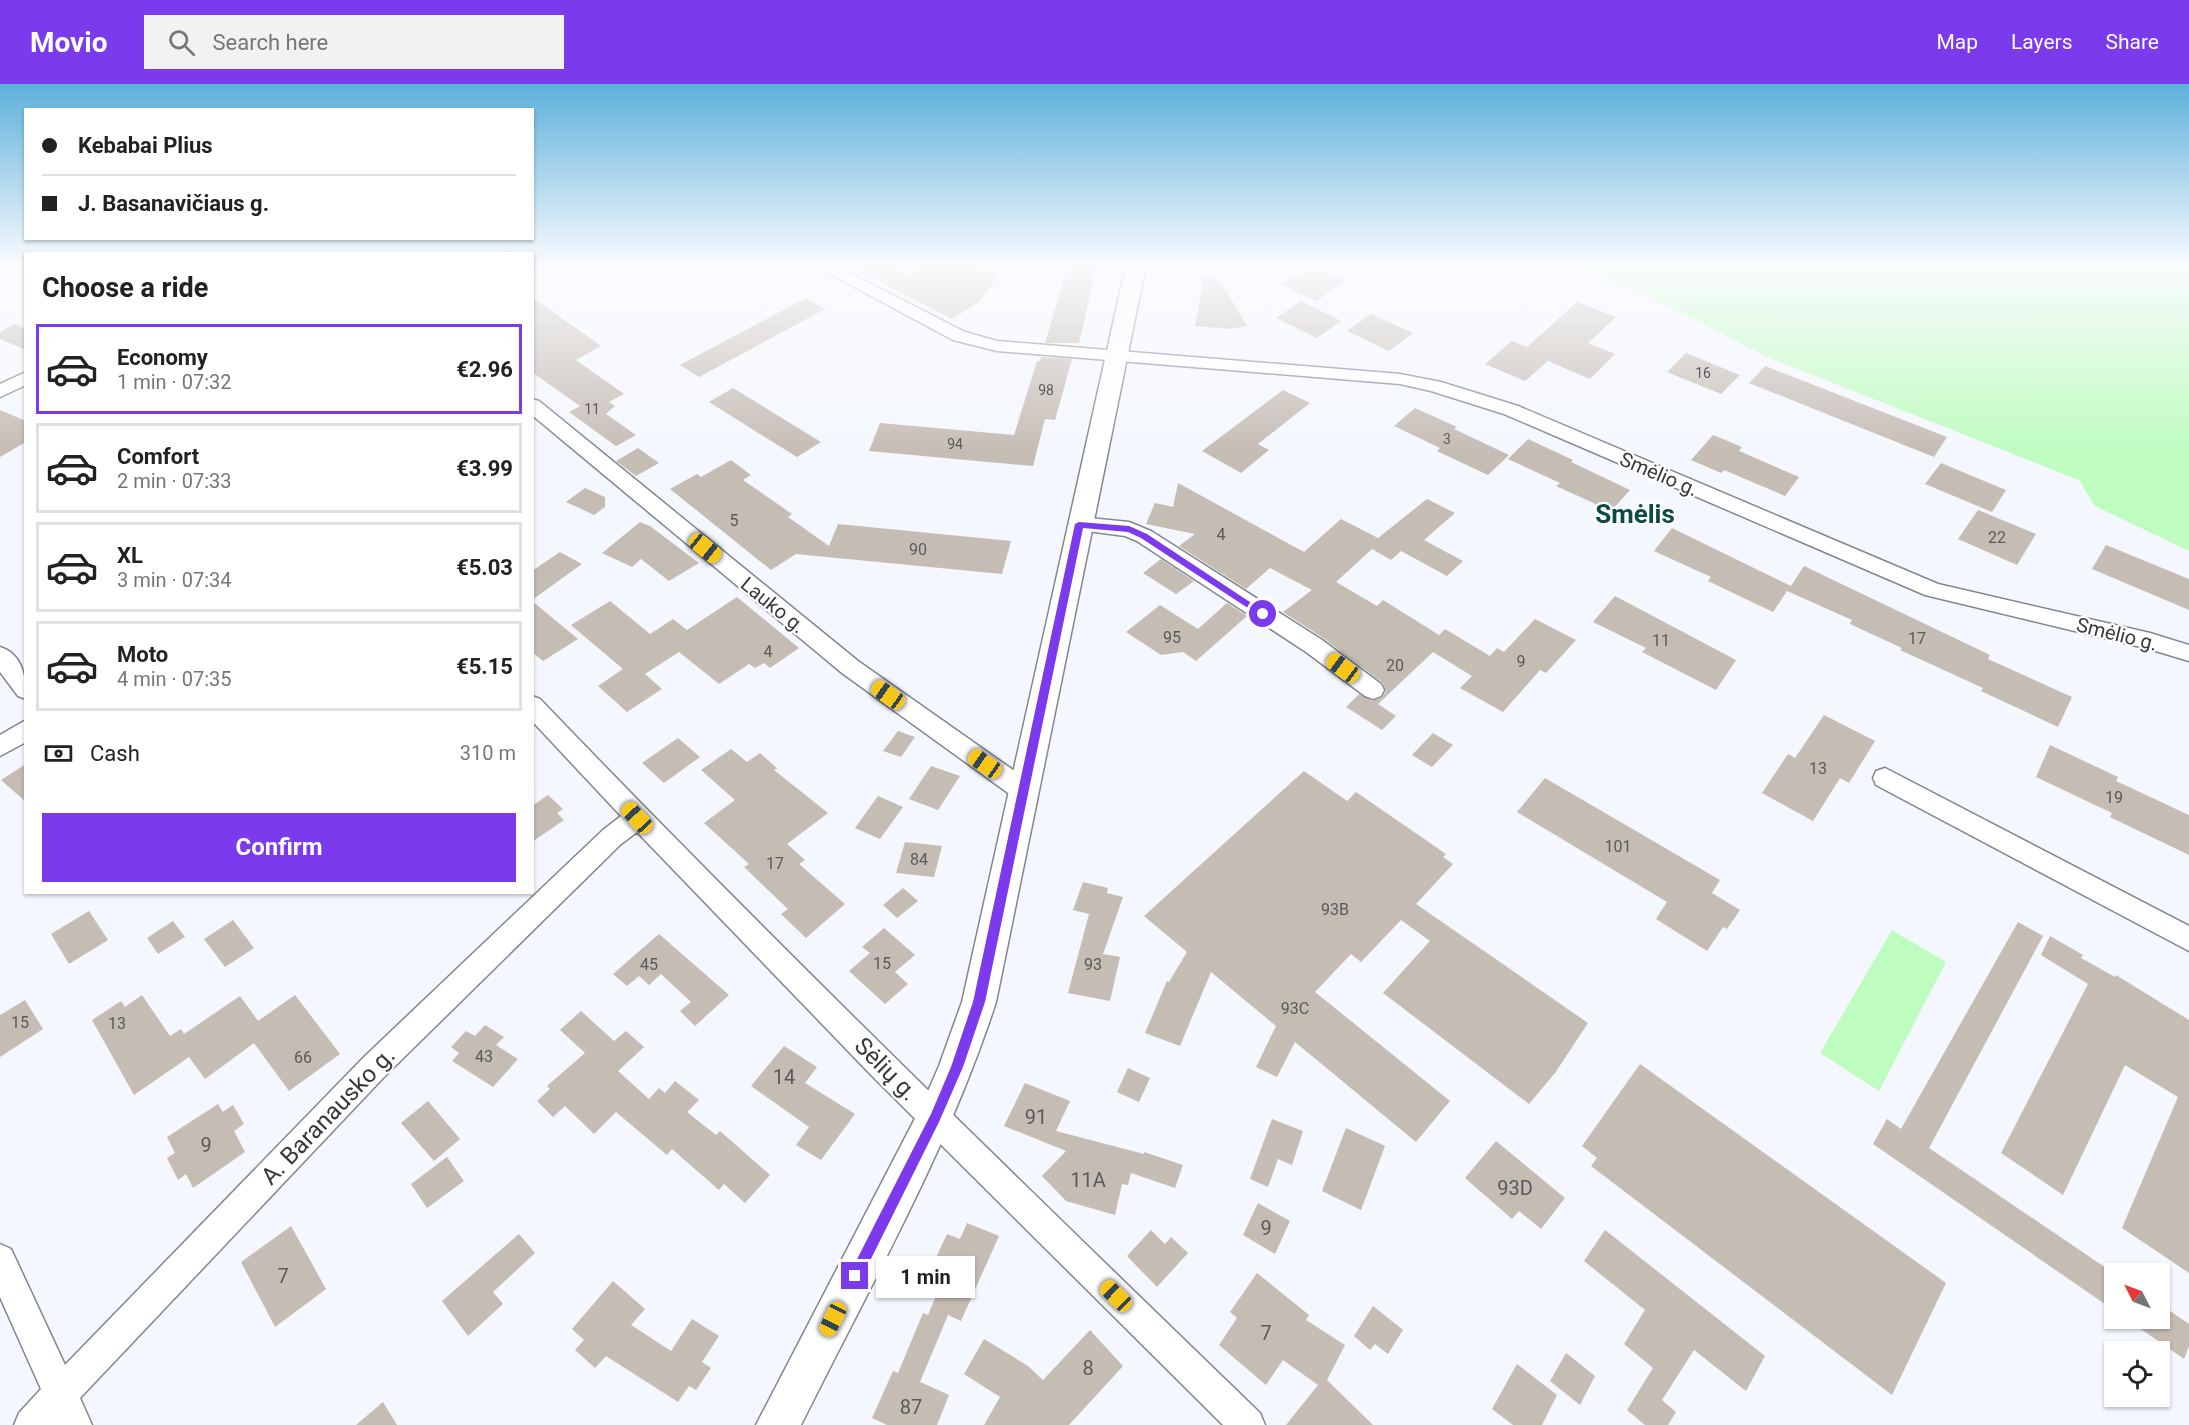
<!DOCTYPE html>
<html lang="en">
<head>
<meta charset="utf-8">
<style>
	body { margin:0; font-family:Roboto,sans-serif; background:#f2f2f2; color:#222; height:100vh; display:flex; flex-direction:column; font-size:22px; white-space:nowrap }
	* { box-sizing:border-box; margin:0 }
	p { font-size:20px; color:#767676 }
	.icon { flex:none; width:33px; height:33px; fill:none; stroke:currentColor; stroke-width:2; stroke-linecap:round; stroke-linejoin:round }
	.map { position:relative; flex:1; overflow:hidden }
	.details { position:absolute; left:24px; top:168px; width:510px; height:642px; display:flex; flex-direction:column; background:#fff; border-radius:0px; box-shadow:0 2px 4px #0004 }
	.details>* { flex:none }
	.hud { position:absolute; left:24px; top:24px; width:510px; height:132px; border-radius:0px; box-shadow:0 2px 4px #0004; display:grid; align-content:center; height:132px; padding:0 18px; background:#fff }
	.needle { width:39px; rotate:312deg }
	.fabs { position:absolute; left:2104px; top:1179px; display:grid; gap:12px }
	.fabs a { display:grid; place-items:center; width:66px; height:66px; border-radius:0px; background:#fff; box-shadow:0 2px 4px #0004; font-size:30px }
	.end { position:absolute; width:27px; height:27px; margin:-14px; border:8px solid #7c3aed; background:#fff; box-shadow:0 0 0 3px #fff }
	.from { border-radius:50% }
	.bubble { position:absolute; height:42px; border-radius:0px; background:#fff; box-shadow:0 2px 4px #0004; font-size:20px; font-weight:700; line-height:42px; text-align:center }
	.car { position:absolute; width:18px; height:36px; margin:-18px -9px; border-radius:8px; box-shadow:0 0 4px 2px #0007; background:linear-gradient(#f5c518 24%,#345 0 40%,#f5c518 0 76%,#345 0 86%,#f5c518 0) }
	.hud b { display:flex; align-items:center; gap:21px; height:57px; font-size:22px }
	.hud b+b { border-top:2px solid #e0e0e0 }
	.hud i { width:15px; height:15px; background:#222 }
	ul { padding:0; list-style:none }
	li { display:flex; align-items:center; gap:18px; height:90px; margin:0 12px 9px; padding:0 6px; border:3px solid #e0e0e0; border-radius:0px }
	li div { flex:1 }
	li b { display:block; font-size:22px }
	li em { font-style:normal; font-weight:700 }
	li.current { border-color:#7c3aed }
	li>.icon { width:54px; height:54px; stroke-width:1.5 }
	h2 { padding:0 18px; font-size:27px; line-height:72px }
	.pay { display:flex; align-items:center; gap:15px; height:66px; padding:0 18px; font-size:22px }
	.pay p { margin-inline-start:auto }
	.primary-button { display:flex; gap:12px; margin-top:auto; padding:12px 18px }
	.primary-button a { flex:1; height:69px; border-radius:0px; background:#7c3aed; color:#fff; font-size:24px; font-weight:700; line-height:69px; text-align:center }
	header { display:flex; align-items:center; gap:36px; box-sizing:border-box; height:84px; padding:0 30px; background:#7c3aed; color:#fff }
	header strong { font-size:28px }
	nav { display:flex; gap:33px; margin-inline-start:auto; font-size:21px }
	.search { width:420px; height:54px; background:#f2f2f2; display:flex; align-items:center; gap:15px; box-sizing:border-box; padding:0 21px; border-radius:0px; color:#767676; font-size:22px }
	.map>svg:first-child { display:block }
	.green { fill:#befcbf }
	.building { fill:#c5bcb4 }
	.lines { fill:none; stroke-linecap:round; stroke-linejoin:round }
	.minor-casing { stroke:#82868f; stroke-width:3 }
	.major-casing { stroke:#82868f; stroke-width:3 }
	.minor { fill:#fff; fill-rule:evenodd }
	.major { fill:#fff; fill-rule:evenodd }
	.route { fill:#7c3aed }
	.labels { text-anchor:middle; stroke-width:4.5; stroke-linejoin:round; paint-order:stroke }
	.far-number-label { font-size:14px; fill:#5a5a5b }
	.number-label { font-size:16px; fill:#5a5a5b }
	.street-label { font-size:20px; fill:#37393d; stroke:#fff }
	.near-number-label { font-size:20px; fill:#5a5a5b }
	.near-street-label { font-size:24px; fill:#37393d; stroke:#fff }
	.district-label { font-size:26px; font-weight:bold; fill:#0b4a46; stroke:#fff }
</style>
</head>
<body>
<header>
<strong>Movio</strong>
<div class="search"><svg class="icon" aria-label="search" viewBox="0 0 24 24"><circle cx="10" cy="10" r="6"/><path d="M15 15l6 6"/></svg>Search here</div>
<nav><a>Map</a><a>Layers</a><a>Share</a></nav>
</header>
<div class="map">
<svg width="2189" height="1341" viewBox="0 0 2189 1341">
	<rect width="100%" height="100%" fill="#f4f7fd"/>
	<path class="green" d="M1581,181H2189V467L2095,422L2079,396L1767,273L1644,210Z
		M1892,846L1946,878L1879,1007L1820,969Z"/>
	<path class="building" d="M848,181H892L912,191L922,181H967L996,187L992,192L998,193L979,218L952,235Z
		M1068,181H1097L1079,259H1045Z
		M1312,182L1346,197L1316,217L1282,201Z
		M1204,192L1218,193L1247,242L1230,245L1195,242Z
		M532,213L601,262L576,276L624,310L609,318L615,322L606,330L636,351L616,362L569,328L580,322L532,288Z
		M806,214L825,225L699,293L680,281Z
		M1301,217L1341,237L1317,254L1276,234Z
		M1577,218L1616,233L1588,259L1615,270L1590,295L1548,277L1525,297L1485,280L1512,257L1527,263Z
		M1371,230L1413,249L1389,267L1347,247Z
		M15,240L26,245V266L0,255V248Z
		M1686,269L1740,291L1721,310L1667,288Z
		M1041,273L1072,275L1055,336L1045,335L1033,382L869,367L880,339L1014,351L1037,277H1040Z
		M1765,282L1947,353L1934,373L1749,299Z
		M733,304L821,358L797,373L709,318Z
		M1283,306L1310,319L1258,360L1269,366L1241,389L1202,367Z
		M1415,324L1457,343L1454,345L1509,371L1488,391L1437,367L1440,364L1394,342Z
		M0,326L26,337V358L0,373Z
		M1713,351L1742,363L1739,367L1799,393L1785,412L1724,386L1721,389L1691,376Z
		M1528,355L1573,376L1571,378L1630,406L1611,427L1556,402L1560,399L1508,375Z
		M638,364L659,379L636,392L616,377Z
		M731,376L751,391L743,396L792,430L788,433L829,462L838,440L1011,457L1002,490L796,470L771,486L670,405L697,390L701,393Z
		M1941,379L2006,406L1992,428L1925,400Z
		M1178,399L1304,468L1341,435L1378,454L1427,415L1455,429L1424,456L1463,477L1447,492L1401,467L1391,476L1372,465L1336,498L1377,522L1383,516L1439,551L1445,545L1490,572L1497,564L1504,568L1535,535L1576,556L1546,589L1540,586L1503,628L1460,604L1472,592L1433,568L1378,620L1396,632L1382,646L1346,623L1359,610L1372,617L1382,614L1386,607L1383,599L1323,554L1283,528L1312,506L1270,484L1246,505L1179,462L1195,450L1146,440L1155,419L1173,423Z
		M585,404L605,413V423L594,431L566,418Z
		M1978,426L2036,450L2017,481L1958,455Z
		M640,438L650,442L699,479L669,497L641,475L632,483L602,469Z
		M1672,444L1791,502L1804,482L1990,571L1988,575L2072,613L2058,643L1981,607L1983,604L1900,566L1902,564L1850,540L1852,536L1787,507L1773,528L1708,497L1711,493L1654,467Z
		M2106,461L2189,495V526L2092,485Z
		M560,468L582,480L532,516V487Z
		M1161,475L1194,497L1176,510L1143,489Z
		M1615,512L1736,576L1716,606L1642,568L1646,564L1593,538Z
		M737,513L799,564L770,584L764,579L755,584L749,580L719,600L679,568L645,590L662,605L627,628L598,602L623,585L571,541L610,517L650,550L673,535L687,546Z
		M532,517L578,555L543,577L532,568Z
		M1227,519L1247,532L1196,577L1183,568L1161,571L1126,548L1160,521L1198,545Z
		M1824,631L1875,657L1849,699L1840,694L1813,737L1762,709L1788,670L1795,674Z
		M898,647L915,653L901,673L883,667Z
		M1433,649L1453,661L1432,683L1412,671Z
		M678,654L700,673L664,699L642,679Z
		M2050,661L2118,693L2116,697L2189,731V771L2110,733L2112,729L2036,693Z
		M731,665L747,678L760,669L777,684L774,686L828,729L787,760L805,776L799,780L845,820L806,854L781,830L788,825L744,783L749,780L704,739L735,716L701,686Z
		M26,680V718L1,696Z
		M931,682L960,692L938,726L909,715Z
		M1304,687L1347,717L1356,708L1446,770L1443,773L1453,780L1416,820L1588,939L1555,989L1529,1020L1383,909L1430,857L1401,836L1361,878L1351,870L1315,908L1450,1017L1416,1058L1295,958L1277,993L1256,983L1276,942L1211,888L1180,962L1145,949L1167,897L1169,898L1187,868L1144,832Z
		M1545,694L1720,796L1712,809L1740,826L1727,845L1723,843L1707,867L1656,835L1667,818L1517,728Z
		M548,711L563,725L557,729L564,736L532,758V722Z
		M878,712L903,723L880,755L855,744Z
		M905,758L942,762L934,793L896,789Z
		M1083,798L1108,804L1107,809L1123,813L1103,870L1120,873L1110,917L1068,909L1089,830L1073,826Z
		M903,804L918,817L897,834L883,821Z
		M89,827L108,856L69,880L51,850Z
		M233,836L254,864L225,883L204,855Z
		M173,837L185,853L158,870L147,854Z
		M2018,838L2043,852L1929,1064L2115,1190V1227L1873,1060L1887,1035L1901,1045Z
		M884,844L915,871L895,888L908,900L885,920L849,887L870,869L862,863Z
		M659,850L729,911L695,942L680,927L691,918L661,890L649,901L639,892L627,902L613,890Z
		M2050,852L2083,871L2081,874L2115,893L2116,891L2189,936V1189L2122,1144L2178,1013L2125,981L2063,1111L2001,1069L2088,900L2041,871Z
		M142,911L170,952L181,945L184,950L240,912L258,937L295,911L340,970L289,1007L254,959L205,995L189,973L134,1011L92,936L121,917L125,923Z
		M25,916L43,945L0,973V931Z
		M581,927L614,957L626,947L644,963L618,987L649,1015L659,1004L665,1009L675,997L699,1016L687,1028L716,1051L720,1047L770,1091L745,1119L724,1100L719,1106L672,1065L667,1071L616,1028L594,1050L565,1022L553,1033L537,1017L550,1005L547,1002L585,969L560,946Z
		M485,941L504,953L496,961L518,975L493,1003L452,977L459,969L451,963L466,947L475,952Z
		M784,962L817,983L805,999L855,1030L821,1076L796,1061L809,1043L751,1002Z
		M1640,980L1946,1199L1892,1311L1591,1082L1597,1074L1582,1062Z
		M1128,984L1150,994L1139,1018L1117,1008Z
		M1025,999L1070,1017L1056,1047L1144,1070V1068L1183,1081L1175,1104L1131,1089L1128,1101L1122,1100L1115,1131L1066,1117L1042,1092L1066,1067L1004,1042Z
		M428,1017L460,1055L434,1077L401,1039Z
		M218,1020L223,1028L233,1021L244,1040L234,1047L245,1068L193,1104L186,1090L178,1096L167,1074L175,1069L167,1053Z
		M1272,1035L1303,1047L1292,1081L1278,1075L1268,1103L1250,1095Z
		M1346,1044L1385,1062L1361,1126L1322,1107Z
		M1496,1057L1565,1114L1541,1145L1519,1127L1512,1135L1465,1094Z
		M447,1073L464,1097L427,1124L411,1100Z
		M1258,1119L1290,1137L1275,1170L1243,1151Z
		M967,1139L999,1152L961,1237L948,1231L920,1298L949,1311L937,1341H887L872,1334L893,1287L898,1289L923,1229L928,1231L945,1190L931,1184L947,1150L960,1155Z
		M291,1142L326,1205L275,1243L241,1178Z
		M1151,1146L1165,1160L1171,1153L1188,1169L1157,1203L1127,1172Z
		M1605,1146L1765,1272L1746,1307L1694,1266L1662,1316L1676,1328L1668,1341H1645L1627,1326L1653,1284L1624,1260L1645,1226L1584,1177Z
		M519,1150L535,1169L493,1208L503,1220L468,1252L442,1217Z
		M1257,1189L1309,1231L1306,1236L1345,1261L1327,1296L1373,1341H1286L1318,1301L1283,1276L1266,1301L1219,1261L1237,1234L1230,1228Z
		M613,1197L645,1225L631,1241L671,1267L692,1235L719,1252L702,1278L711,1284L696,1306L689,1302L678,1318L606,1272L595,1284L575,1266L584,1256L572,1245Z
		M2160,1220L2189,1240V1262L2184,1275L2125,1234H2160Z
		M1373,1222L1403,1246L1388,1270L1375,1260L1370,1266L1354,1252Z
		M1090,1246L1123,1282L1069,1341H984L1000,1313L964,1290L984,1255L1028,1282L1043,1296Z
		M1566,1269L1595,1292L1580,1321L1550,1297Z
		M1517,1280L1557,1311L1542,1341H1513L1492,1325Z
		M383,1318L397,1341H356Z"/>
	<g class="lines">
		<g class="minor-casing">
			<path id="minor" d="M813,181H834L965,248L997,257L1400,290L1441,298L1518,322L1938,500L2150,549L2189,561V577L2149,565L1925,511L1504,330L1431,307L1400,300L997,267L953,256Z
				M26,288V301L0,313V300Z
				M532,315L539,317L858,577L1033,700L1036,707L1033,714L1024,717L1015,714L842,589L532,331Z
				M1079,433L1129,438L1151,447L1322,556L1381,600L1384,606L1381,612L1373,615L1365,612L1306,568L1137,457L1125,452L1072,445L1069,440L1072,435Z
				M0,563C23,570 26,594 26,615L18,612L0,588Z
				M532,612L540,615C774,859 1017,1094 1260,1329L1265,1341H1223L875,995L637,748L621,760L384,993L80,1314L92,1341H14L19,1329L41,1305L0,1213V1160L11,1165L65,1281L364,973L603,746L621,732L532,637Z
				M26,636V658L0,672V651Z
				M1885,684L2189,842V867L1876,701L1873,694L1876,687Z"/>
		</g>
		<g class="major-casing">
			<path id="major" d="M1126,181H1146L996,918C948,1066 870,1202 801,1341H756L922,1021L939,982L962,918Z"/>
		</g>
		<use href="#minor" class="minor"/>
		<use href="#major" class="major"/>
	</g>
	<linearGradient id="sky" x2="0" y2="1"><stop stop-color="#5cb0db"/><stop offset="0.49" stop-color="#fafbfe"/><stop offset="1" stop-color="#fafbfe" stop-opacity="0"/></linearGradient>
	<rect width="2189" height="369" fill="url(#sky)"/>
	<path class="route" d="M1079,438L1129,442L1147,450L1268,530L1260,532L1141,454L1128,448L1083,444L985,918L963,983L939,1038L860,1197L855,1199L849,1192L851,1187L931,1030L951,983L973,918L1075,440Z"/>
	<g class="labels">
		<g class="far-number-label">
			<text x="1703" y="294">16</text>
			<text x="1046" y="311">98</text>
			<text x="592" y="330">11</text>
			<text x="1447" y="360">3</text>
			<text x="955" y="365">94</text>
		</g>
		<g class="number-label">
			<text x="734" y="442">5</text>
			<text x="1221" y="456">4</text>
			<text x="1997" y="459">22</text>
			<text x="918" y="471">90</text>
			<text x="1172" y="559">95</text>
			<text x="1917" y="560">17</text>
			<text x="1661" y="562">11</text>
			<text x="768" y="573">4</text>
			<text x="1521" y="583">9</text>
			<text x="1395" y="587">20</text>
			<text x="1818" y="690">13</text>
			<text x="2114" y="719">19</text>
			<text x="1618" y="768">101</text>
			<text x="919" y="781">84</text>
			<text x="775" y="785">17</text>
			<text x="1335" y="831">93B</text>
			<text x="882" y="885">15</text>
			<text x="649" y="886">45</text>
			<text x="1093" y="886">93</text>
			<text x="1295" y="930">93C</text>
			<text x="20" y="944">15</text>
			<text x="117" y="945">13</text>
			<text x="484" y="978">43</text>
			<text x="303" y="979">66</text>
		</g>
		<g class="street-label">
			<text transform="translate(1659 390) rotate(23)" y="7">Smėlio g.</text>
			<text transform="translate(773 521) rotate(39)" y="7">Lauko g.</text>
			<text transform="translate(2117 550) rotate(14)" y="7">Smėlio g.</text>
		</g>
		<g class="near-number-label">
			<text x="784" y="1000">14</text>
			<text x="1036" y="1040">91</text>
			<text x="206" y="1068">9</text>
			<text x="1088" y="1103">11A</text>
			<text x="1515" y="1111">93D</text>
			<text x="1266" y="1151">9</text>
			<text x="283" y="1199">7</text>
			<text x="1266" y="1256">7</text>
			<text x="1088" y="1291">8</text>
			<text x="911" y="1330">87</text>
		</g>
		<g class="near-street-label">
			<text transform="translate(886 985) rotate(45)" y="8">Sėlių g.</text>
			<text transform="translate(328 1032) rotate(-46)" y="8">A. Baranausko g.</text>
		</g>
		<g class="district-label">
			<text x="1635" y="439">Smėlis</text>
		</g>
	</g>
</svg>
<div class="fabs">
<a><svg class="needle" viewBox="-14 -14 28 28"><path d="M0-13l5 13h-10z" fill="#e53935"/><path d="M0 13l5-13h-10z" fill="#767676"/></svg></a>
<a><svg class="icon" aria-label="locate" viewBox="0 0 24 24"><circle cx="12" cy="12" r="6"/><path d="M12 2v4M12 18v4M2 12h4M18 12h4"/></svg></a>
</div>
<i class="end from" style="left:1263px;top:530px"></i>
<i class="end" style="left:855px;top:1192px"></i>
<div class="bubble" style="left:876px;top:1172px;width:99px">1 min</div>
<i class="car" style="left:705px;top:464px;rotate:129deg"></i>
<i class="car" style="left:1343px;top:584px;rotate:307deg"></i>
<i class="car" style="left:888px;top:611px;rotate:305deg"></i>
<i class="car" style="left:985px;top:680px;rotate:305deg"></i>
<i class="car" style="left:637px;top:734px;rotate:317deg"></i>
<i class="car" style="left:1116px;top:1212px;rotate:314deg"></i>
<i class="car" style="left:833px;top:1235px;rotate:207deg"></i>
<div class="hud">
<b><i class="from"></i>Kebabai Plius</b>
<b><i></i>J. Basanavičiaus g.</b>
</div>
<section class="details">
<h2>Choose a ride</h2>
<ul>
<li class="current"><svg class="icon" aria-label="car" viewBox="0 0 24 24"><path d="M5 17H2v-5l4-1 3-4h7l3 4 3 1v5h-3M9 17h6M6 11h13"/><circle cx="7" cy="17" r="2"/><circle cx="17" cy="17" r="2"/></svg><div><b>Economy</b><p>1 min · 07:32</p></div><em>€2.96</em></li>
<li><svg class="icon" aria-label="car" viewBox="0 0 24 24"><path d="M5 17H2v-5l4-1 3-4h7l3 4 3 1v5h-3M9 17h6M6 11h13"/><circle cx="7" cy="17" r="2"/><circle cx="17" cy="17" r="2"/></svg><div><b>Comfort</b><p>2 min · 07:33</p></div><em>€3.99</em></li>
<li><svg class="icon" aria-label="car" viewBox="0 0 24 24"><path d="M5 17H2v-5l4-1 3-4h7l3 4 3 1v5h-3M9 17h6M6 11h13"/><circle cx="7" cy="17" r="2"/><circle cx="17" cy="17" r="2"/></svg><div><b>XL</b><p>3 min · 07:34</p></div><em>€5.03</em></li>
<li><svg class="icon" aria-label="car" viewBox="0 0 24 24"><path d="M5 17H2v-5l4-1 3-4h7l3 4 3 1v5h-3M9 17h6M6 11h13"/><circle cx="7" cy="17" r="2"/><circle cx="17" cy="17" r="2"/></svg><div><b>Moto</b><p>4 min · 07:35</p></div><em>€5.15</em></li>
</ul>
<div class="pay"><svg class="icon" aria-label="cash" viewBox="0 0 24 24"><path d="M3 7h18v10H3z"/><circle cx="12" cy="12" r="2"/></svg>Cash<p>310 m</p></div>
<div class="primary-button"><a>Confirm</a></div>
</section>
</div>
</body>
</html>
